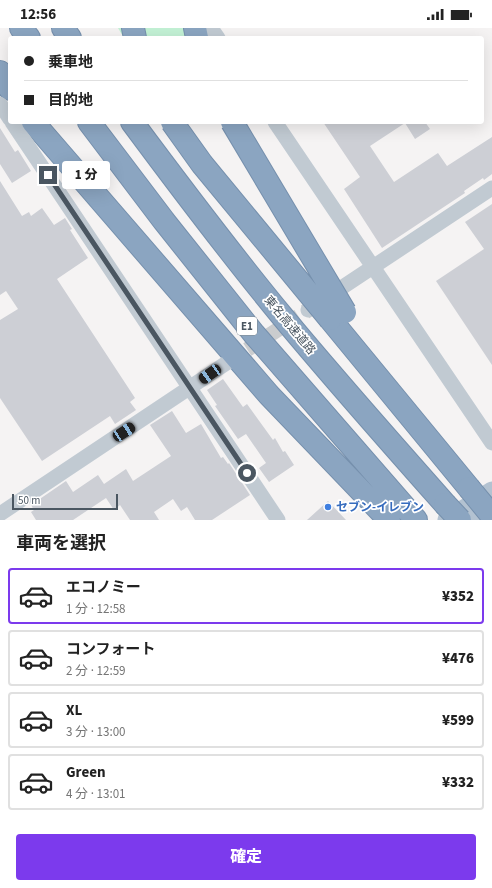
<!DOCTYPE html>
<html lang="ja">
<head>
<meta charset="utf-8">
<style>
	body { margin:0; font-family:"Source Sans 3","Noto Sans JP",sans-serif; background:#f6f6f6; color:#222; height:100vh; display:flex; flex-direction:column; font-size:15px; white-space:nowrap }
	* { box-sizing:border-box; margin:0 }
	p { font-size:13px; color:#767676 }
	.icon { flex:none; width:22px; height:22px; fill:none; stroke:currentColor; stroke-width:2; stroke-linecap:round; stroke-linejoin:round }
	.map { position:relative; height:492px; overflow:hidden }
	.sheet { display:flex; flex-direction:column; background:#fff; flex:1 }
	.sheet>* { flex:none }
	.hud { position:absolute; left:8px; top:8px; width:476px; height:88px; border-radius:4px; box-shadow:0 4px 16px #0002; display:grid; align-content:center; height:88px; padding:0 16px; background:#fff }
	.scale { position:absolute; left:12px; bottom:10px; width:106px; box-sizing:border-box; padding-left:4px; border:2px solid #4a5661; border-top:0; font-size:11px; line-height:14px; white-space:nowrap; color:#4a5661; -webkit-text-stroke:3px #fff; paint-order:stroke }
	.end { position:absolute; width:18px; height:18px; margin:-9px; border:5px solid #4a5661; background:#fff; box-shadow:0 0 0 2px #fff }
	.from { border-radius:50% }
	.bubble { position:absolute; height:28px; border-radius:4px; background:#fff; box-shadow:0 4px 16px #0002; font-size:13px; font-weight:800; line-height:28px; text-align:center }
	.car { position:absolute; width:12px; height:24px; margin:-12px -6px; border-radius:5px; box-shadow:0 0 3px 1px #0007; background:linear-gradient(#222 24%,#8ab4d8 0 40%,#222 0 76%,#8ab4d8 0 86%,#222 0) }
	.hud b { display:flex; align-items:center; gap:14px; height:38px; font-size:15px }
	.hud b+b { border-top:1px solid #e0e0e0 }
	.hud i { width:10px; height:10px; background:#222 }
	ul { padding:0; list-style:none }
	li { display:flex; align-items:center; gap:12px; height:56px; margin:0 8px 6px; padding:0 8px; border:2px solid #e0e0e0; border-radius:4px }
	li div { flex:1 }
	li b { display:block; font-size:15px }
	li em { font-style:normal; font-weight:800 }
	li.selected { border-color:#7c3aed }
	li>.icon { width:36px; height:36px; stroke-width:1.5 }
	h2 { padding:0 16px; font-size:18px; line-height:48px }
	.primary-button { display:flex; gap:8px; margin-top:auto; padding:8px 16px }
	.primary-button a { flex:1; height:46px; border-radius:4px; background:#7c3aed; color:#fff; font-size:16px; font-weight:800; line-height:46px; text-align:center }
	.status { display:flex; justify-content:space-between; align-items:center; height:28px; padding:0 20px; background:#fff; direction:ltr }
	.status svg { height:11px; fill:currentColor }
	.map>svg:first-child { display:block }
	.green { fill:#c3f1d5 }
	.building { fill:#cdcfd5 }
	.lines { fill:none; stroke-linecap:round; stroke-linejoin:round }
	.minor-tunnel { stroke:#caccce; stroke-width:15; stroke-dasharray:15 8; stroke-linecap:butt }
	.highway-casing { stroke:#7690ad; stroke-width:24 }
	.minor { stroke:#c1cad2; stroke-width:15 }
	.major { stroke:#b3c2d1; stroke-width:19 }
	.highway { stroke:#8ba5c1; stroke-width:22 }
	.highway-bridge-casing { stroke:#7690ad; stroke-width:24; stroke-linecap:butt }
	.highway-bridge { stroke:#8ba5c1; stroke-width:22 }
	.route { stroke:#4a5661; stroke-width:5 }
	.shop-dot { fill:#3f7fe0; stroke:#fff; stroke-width:1.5 }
	.labels { text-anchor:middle; stroke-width:3.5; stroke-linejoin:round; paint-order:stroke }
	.shield { fill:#fff; stroke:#808990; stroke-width:1 }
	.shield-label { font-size:11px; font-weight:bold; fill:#4a5661 }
	.street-label { font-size:12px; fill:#4a5661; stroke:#fff }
	.shop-label { font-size:12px; font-weight:bold; fill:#366cbe; stroke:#fff; text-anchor:start }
</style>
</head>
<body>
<div class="status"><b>12:56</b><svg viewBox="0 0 49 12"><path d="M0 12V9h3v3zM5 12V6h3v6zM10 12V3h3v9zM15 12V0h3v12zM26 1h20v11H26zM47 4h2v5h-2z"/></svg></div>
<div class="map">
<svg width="492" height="492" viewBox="0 0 492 492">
	<rect width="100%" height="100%" fill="#f5f3f3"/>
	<path class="green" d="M118,0H198L200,10H124Z"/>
	<path class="building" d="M323,94H425L430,101L415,111L405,95L370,118L394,154L438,125L447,138L492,109V146L484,152L483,150L464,163L465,165L382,220L344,161L360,149Z
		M0,100L15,124L18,122L31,143L12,155L0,136Z
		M0,153L22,188L29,184L31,188L42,180L54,197L65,190L72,201L70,202L88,230L57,251L135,370L130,374L136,382L115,396L110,388L42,433L0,370V292L18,281L6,263L0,267Z
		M492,176V337L436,253L484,221L465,194Z
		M223,351L243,379L247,376L273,412L275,410L283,424L285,423L294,437L269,454L259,440L266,435L246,406L238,411L215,378L217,377L207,362Z
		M172,383L186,405L201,396L221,430L223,429L228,436L229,435L250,467L212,492H195L187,479L181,483L173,471L154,484L159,492H130L120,477L114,482L106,470L73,492H36L31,484L34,482L31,477L66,453L73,464L98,447L104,456L126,441L133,453L171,428L150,397Z
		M328,473L346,492H307Z"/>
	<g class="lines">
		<path class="minor-tunnel" d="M228,334L308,282"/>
		<g class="highway-casing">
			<path id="highway" d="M21,0L29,10
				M63,0L70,10
				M133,0L135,10
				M195,0L197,10
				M0,44L10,61
				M33,94L269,367L389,492
				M89,94L164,193L254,306L416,492
				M132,94C181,160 230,225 282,288C335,352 390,414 445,476
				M330,291L469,460"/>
		</g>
		<path class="minor" d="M211,0L218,10
			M0,76L10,91
			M12,94L278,492
			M275,94L492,415
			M308,282L492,160
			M0,486L228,334"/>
		<path class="major" d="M447,492L492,463
			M477,492L492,482"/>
		<use href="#highway" class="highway"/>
		<g class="highway-bridge-casing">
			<path id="highway-bridge" d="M172,94L202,136L330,291
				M232,94L345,284
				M469,460L492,488
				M445,476L460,492"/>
		</g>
		<use href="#highway-bridge" class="highway-bridge"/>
	</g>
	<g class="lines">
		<path class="route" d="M48,147L247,445"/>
	</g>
	<circle class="shop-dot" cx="328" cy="479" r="4"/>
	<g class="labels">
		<rect class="shield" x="237" y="289" width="20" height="18" rx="3"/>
		<g class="shield-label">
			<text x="247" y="302">E1</text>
		</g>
		<g class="street-label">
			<text transform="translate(290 297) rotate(50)" y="4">東名高速道路</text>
		</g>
		<g class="shop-label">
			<text x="336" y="483">セブン-イレブン</text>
		</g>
	</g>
</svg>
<div class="scale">50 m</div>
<i class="end from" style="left:247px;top:445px"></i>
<i class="end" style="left:48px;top:147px"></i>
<div class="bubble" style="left:62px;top:133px;width:48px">1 分</div>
<i class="car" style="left:210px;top:346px;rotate:236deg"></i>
<i class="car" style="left:124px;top:404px;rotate:57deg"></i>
<div class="hud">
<b><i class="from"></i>乗車地</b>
<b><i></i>目的地</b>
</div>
</div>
<section class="sheet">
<h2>車両を選択</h2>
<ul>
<li class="selected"><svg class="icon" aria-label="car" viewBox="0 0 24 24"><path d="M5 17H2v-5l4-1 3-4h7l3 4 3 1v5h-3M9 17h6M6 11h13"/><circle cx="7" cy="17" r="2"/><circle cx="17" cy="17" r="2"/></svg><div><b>エコノミー</b><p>1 分 · 12:58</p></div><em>¥352</em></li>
<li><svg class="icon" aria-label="car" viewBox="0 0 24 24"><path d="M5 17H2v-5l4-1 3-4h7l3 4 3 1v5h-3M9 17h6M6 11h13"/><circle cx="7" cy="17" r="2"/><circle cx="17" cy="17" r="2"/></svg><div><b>コンフォート</b><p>2 分 · 12:59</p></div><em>¥476</em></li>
<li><svg class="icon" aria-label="car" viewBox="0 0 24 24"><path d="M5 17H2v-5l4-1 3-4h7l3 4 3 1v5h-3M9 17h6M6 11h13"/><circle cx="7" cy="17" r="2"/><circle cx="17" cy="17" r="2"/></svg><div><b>XL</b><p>3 分 · 13:00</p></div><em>¥599</em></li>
<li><svg class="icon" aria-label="car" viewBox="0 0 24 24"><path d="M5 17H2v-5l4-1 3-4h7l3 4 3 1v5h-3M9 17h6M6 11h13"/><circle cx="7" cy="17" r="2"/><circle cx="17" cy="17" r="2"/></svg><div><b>Green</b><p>4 分 · 13:01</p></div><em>¥332</em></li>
</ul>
<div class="primary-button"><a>確定</a></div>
</section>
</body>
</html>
